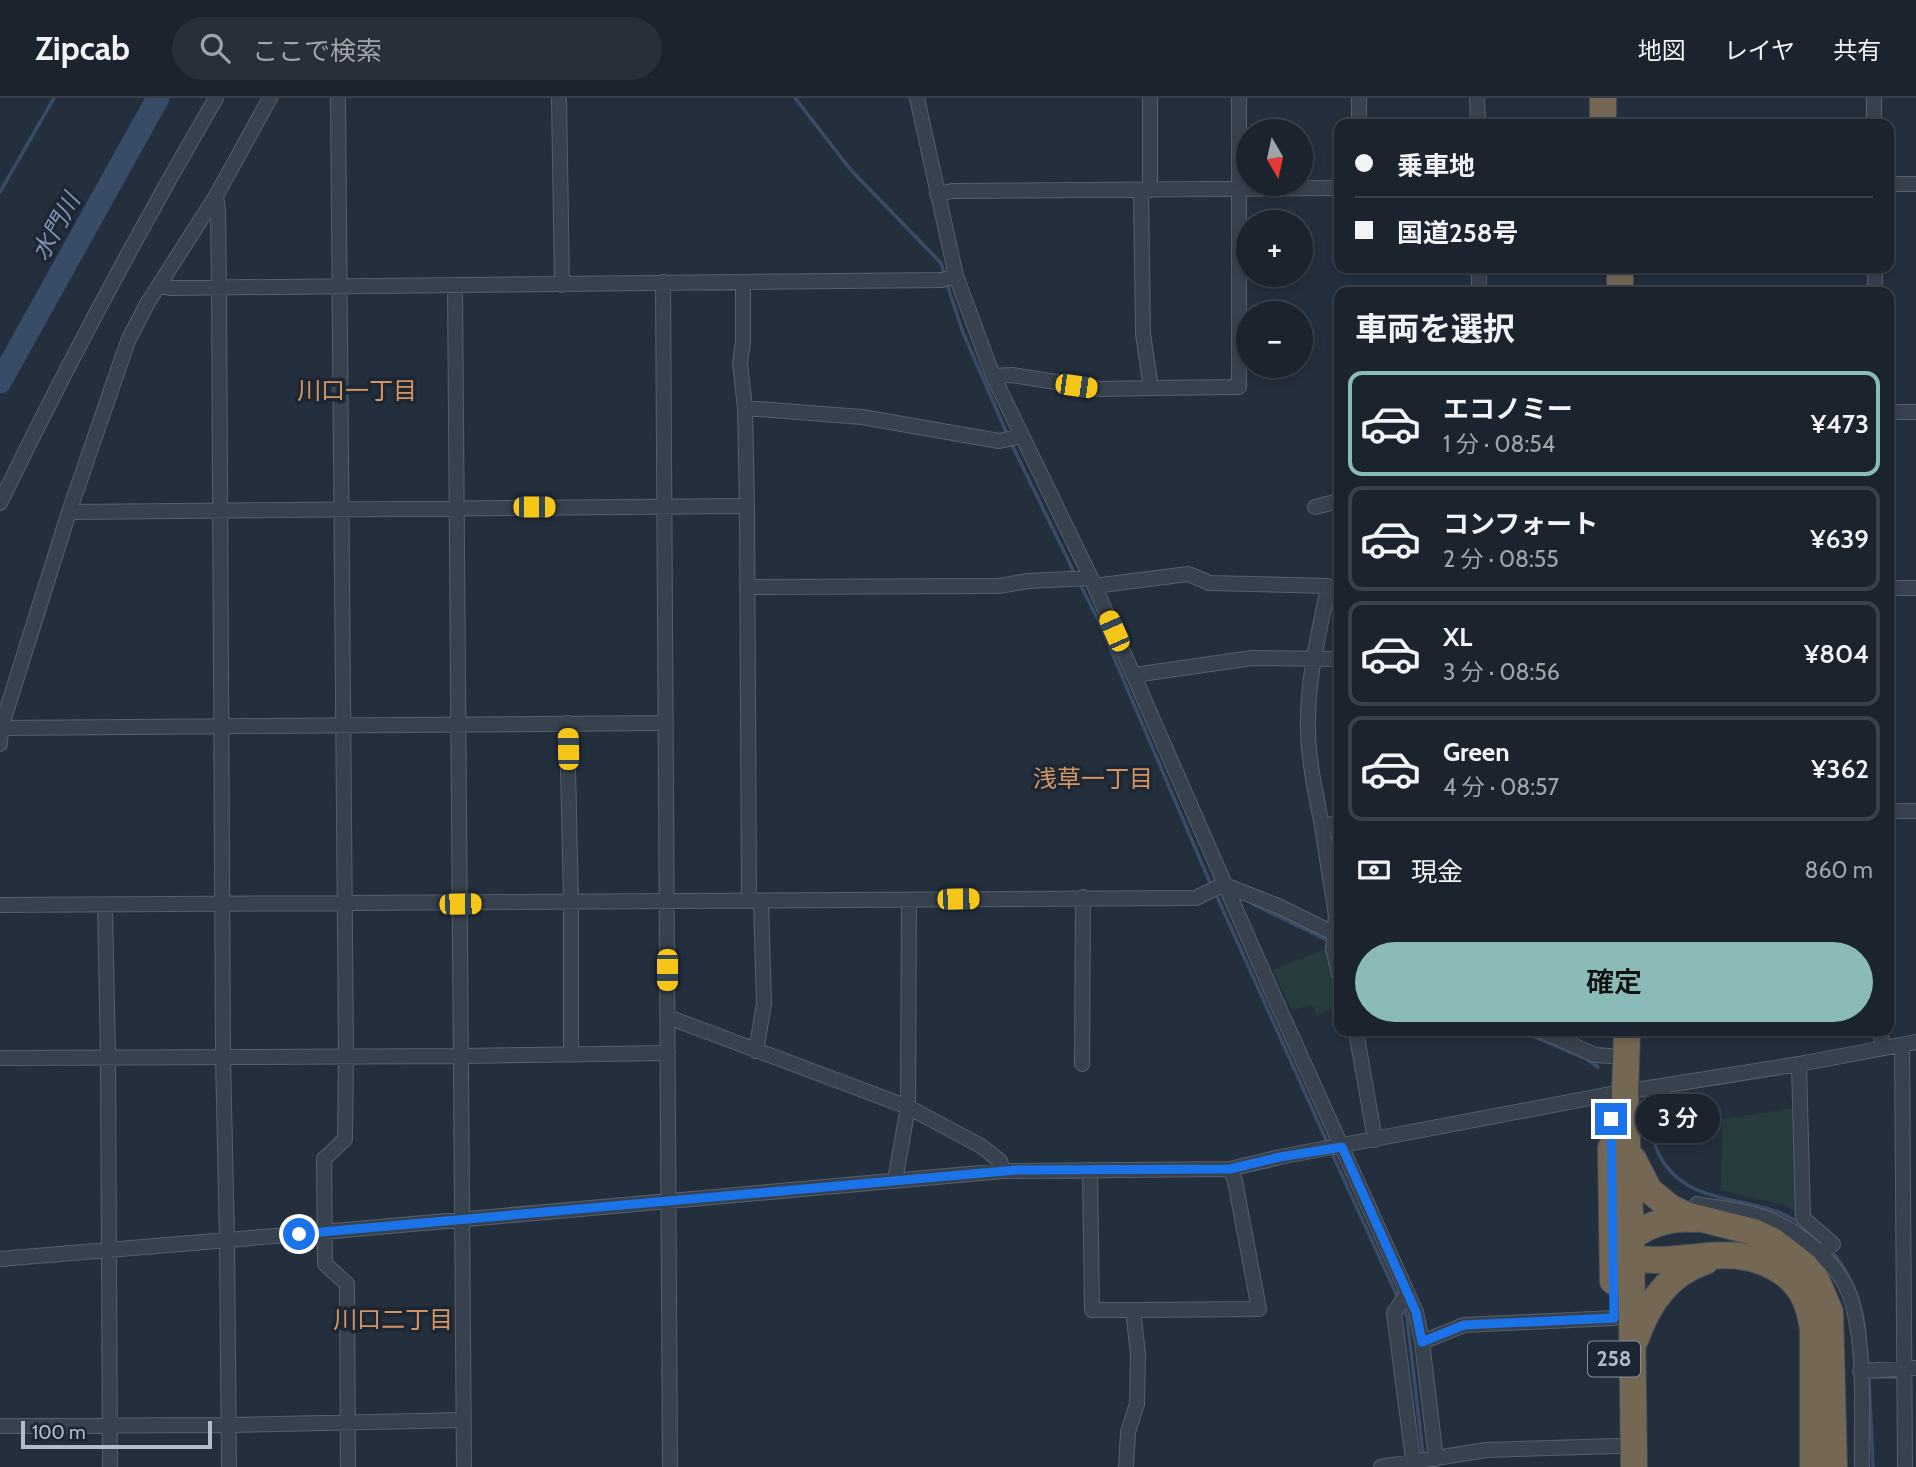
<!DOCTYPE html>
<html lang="ja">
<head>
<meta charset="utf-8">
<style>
	body { margin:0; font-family:Cabin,"Noto Sans JP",sans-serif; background:#282f3a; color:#f1f3f6; height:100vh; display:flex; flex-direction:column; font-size:26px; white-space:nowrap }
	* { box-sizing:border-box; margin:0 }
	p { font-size:23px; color:#a0a4aa }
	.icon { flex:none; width:38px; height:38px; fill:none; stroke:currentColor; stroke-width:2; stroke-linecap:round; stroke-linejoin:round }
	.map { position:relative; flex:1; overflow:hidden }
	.panel { position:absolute; left:1334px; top:189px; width:560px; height:749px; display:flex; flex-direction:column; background:#1b232e; border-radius:14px; box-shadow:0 4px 10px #0003,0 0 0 2px #39404a }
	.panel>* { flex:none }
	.hud { position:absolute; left:1334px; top:21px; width:560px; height:154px; border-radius:14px; box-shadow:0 4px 10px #0003,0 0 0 2px #39404a; display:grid; align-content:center; height:154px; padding:0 21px; background:#1b232e }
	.needle { width:46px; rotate:171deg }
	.controls { position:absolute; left:1236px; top:21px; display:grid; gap:14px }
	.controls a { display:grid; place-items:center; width:77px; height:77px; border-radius:50%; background:#1b232e; box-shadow:0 4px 10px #0003,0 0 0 2px #39404a; font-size:35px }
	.scale { position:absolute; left:21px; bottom:18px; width:191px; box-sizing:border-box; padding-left:7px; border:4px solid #b4bcc9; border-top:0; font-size:19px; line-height:24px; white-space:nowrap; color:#b4bcc9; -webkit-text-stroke:5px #1d2633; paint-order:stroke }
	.end { position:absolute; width:32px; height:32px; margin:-16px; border:9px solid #1a73e8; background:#fff; box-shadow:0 0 0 4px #fff }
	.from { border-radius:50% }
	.bubble { position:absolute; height:49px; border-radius:24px; background:#1b232e; box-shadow:0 4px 10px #0003,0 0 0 2px #39404a; font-size:23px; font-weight:600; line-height:49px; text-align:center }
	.car { position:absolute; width:21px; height:42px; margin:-21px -10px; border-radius:9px; box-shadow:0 0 5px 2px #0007; background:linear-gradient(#f5c518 24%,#345 0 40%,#f5c518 0 76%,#345 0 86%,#f5c518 0) }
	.hud b { display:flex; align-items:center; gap:24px; height:66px; font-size:26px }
	.hud b+b { border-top:2px solid #39404a }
	.hud i { width:18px; height:18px; background:#f1f3f6 }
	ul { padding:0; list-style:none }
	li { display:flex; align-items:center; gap:21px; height:105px; margin:0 14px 10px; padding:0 7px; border:4px solid #39404a; border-radius:14px }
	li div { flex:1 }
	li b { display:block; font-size:26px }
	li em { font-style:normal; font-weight:600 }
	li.current { border-color:#8bbbb9 }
	li>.icon { width:63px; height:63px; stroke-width:1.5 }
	h2 { padding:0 21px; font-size:32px; line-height:84px }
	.pay { display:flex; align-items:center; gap:18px; height:77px; padding:0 21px; font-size:26px }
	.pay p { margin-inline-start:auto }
	.cta { display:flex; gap:14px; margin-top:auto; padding:14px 21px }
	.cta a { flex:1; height:80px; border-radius:42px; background:#8bbbb9; color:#111; font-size:28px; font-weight:600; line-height:80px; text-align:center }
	header { display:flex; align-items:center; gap:42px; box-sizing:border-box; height:98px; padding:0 35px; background:#1b232e; border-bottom:2px solid #39404a }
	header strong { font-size:33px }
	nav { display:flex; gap:38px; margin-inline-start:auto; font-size:24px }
	.search { width:490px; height:63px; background:#282f3a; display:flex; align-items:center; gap:18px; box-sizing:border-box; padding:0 24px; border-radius:38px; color:#a0a4aa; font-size:26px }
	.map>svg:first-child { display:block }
	.green { fill:#263c3f }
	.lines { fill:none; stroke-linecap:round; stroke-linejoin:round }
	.stream { stroke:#394c67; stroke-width:3.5 }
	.river { stroke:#394c67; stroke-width:23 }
	.street-casing { stroke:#565f6c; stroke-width:16 }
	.highway-casing { stroke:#434c59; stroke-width:28 }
	.street { stroke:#38414e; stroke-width:14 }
	.highway { stroke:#746855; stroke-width:26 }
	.route { stroke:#1a73e8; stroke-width:9 }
	.labels { text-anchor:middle; stroke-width:7; stroke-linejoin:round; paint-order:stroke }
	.shield { fill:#1d2633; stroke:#878f9c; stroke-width:2 }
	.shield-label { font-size:21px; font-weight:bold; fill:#b4bcc9 }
	.water-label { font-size:24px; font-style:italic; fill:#7c92b1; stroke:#1d2633 }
	.neighbourhood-label { font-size:24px; fill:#d59563; stroke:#1d2633 }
</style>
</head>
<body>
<header>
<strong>Zipcab</strong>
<div class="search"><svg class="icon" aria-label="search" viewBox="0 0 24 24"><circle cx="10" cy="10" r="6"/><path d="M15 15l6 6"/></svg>ここで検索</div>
<nav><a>地図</a><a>レイヤ</a><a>共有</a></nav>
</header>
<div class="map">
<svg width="1916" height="1369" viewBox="0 0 1916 1369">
	<rect width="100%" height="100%" fill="#242f3e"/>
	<path class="green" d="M1326,851L1339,892V907L1317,917L1313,907L1292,912L1273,872Z
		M1795,1010L1797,1115L1784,1107L1721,1092L1722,1021Z"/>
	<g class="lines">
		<path class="stream" d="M795,0L850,71L941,165L945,178
			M0,94L54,0
			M947,186L962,232L1008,338
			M1011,345L1075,476
			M1080,486L1098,522L1211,787
			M1215,794L1328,1046
			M1253,806L1331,844
			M1521,933L1586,961L1598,969
			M1643,1010C1652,1025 1651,1047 1664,1065C1695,1111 1758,1096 1799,1125
			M1331,1053L1399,1202
			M1835,1157C1853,1181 1862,1205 1865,1235
			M1402,1209L1407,1219L1423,1356
			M1873,1369L1869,1279H1900"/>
		<path class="river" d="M0,284L158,0"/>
		<g class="street-casing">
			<path id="street" d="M338,0L346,957L345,1041L324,1061L325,1166L347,1186L348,1369
				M559,0L562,187
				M917,0L956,178L993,278L1091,480L1275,901L1416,1214L1422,1244L1436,1361
				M1150,0V92
				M1477,0L1478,26
				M1874,0V26
				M1359,26V0
				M1888,86H1916
				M937,96L952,93L1339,90
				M216,98L218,111L219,188L223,959L227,1142L229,1369
				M1479,170V194
				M1875,170V194
				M663,184L670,1369
				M743,184V244L740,265L745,310L747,408L749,803
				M161,188L170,190L942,182L956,178
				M455,188L464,1369
				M993,278L1012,277L1100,291L1151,290L1143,236L1141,92
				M1151,290L1239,289V0
				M745,310L862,319L999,343L1021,338
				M1888,314H1916
				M0,405C67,267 139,132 216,0
				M1315,409L1339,403
				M69,414L747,408
				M1094,488L1188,476L1210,485L1328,488C1320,532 1308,577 1308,621C1307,657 1315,692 1322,728
				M747,489L999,488L1028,483L1091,480
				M1888,490H1916
				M1134,577L1252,560L1339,561
				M567,625L571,803V955
				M1,630L666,625
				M0,646L1,630L69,414L128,243L147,206L216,98L270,0
				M1888,713H1916
				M1339,725L1322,728L1336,818L1333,850L1339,877
				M0,807L1196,800L1218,789L1227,788L1278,808L1339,838
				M105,807L108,959L110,1369
				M668,919L908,1009L981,1048L1000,1063L1003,1073
				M1356,933L1375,1042
				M1542,933L1595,957L1610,958
				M1881,933L1882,950
				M1902,947L1905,1369
				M756,953L764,906L761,803
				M0,960L461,958L668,955
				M1082,966L1083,799
				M1799,966L1803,1120L1833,1146L1822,1155
				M1090,1072L1092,1212H1133L1138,1256L1137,1306L1128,1334L1126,1369
				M895,1083L908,1009L909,802
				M1697,1106C1717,1110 1740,1111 1760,1118C1798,1130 1844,1168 1853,1208C1866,1258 1861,1318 1862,1369
				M0,1161L323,1134L1003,1073L1230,1071L1280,1059L1611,996L1799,966L1916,944
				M1407,1195L1394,1215L1414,1369
				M1133,1212L1259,1211L1235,1083L1230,1071
				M1422,1244L1464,1227L1614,1220
				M1860,1273L1916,1270
				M0,1328L229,1327L463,1322
				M1381,1369L1486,1352L1617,1348"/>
		</g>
		<g class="highway-casing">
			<path id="highway" d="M1603,0V26
				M1620,170V194
				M1627,933L1625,996L1631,1138L1634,1369
				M1611,1050L1613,1183
				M1633,1061L1649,1092L1671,1110L1686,1117L1754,1134L1773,1143L1804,1167L1816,1181L1830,1214L1834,1369
				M1620,1147C1643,1129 1664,1119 1694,1121
				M1617,1154C1670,1179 1728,1134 1785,1176C1804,1191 1810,1209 1813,1232V1369
				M1636,1240C1649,1204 1668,1176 1706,1163"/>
		</g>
		<use href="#street" class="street"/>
		<use href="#highway" class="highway"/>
	</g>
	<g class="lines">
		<path class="route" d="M299,1136L1016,1072L1230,1071L1280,1059L1342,1049L1416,1214L1422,1244L1464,1227L1614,1220L1611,1021"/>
	</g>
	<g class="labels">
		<rect class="shield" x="1588" y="1243.5" width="52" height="35" rx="5"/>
		<g class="shield-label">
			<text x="1614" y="1268">258</text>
		</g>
		<g class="water-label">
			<text transform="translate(56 129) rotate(-61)" y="8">水門川</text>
		</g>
		<g class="neighbourhood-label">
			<text x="357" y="301">川口一丁目</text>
			<text x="1093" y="689">浅草一丁目</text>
			<text x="393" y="1230">川口二丁目</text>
		</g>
	</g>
</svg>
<div class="controls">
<a><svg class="needle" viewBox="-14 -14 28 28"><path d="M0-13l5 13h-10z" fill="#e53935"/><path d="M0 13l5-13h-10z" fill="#a0a4aa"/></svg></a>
<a>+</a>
<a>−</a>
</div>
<div class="scale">100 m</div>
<i class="end from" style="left:299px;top:1136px"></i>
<i class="end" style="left:1611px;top:1021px"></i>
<div class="bubble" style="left:1636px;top:996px;width:84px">3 分</div>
<i class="car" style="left:1076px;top:288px;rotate:98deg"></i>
<i class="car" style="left:534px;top:409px;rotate:90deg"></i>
<i class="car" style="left:1114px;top:533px;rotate:336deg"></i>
<i class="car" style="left:568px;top:651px;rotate:359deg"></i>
<i class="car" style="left:958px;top:801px;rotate:89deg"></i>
<i class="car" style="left:460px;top:806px;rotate:89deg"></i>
<i class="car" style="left:667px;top:872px;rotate:180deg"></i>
<div class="hud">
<b><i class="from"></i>乗車地</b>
<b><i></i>国道258号</b>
</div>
<section class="panel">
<h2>車両を選択</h2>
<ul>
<li class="current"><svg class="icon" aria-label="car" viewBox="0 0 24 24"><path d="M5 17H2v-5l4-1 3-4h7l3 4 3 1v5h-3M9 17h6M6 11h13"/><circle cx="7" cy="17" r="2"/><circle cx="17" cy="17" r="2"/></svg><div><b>エコノミー</b><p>1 分 · 08:54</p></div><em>¥473</em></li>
<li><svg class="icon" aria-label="car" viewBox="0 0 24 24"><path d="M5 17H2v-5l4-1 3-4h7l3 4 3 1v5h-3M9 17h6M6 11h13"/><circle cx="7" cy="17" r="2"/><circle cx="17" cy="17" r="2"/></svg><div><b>コンフォート</b><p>2 分 · 08:55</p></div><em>¥639</em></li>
<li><svg class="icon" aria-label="car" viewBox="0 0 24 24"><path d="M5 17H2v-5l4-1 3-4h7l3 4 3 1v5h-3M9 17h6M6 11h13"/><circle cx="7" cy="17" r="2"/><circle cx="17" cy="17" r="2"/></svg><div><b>XL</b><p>3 分 · 08:56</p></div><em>¥804</em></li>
<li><svg class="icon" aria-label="car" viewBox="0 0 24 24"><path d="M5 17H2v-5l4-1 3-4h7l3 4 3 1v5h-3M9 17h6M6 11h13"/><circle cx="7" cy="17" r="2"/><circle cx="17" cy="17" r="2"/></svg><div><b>Green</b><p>4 分 · 08:57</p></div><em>¥362</em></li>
</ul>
<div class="pay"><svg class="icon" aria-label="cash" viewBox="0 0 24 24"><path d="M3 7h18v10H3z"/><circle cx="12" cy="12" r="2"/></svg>現金<p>860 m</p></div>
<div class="cta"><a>確定</a></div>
</section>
</div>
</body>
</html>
